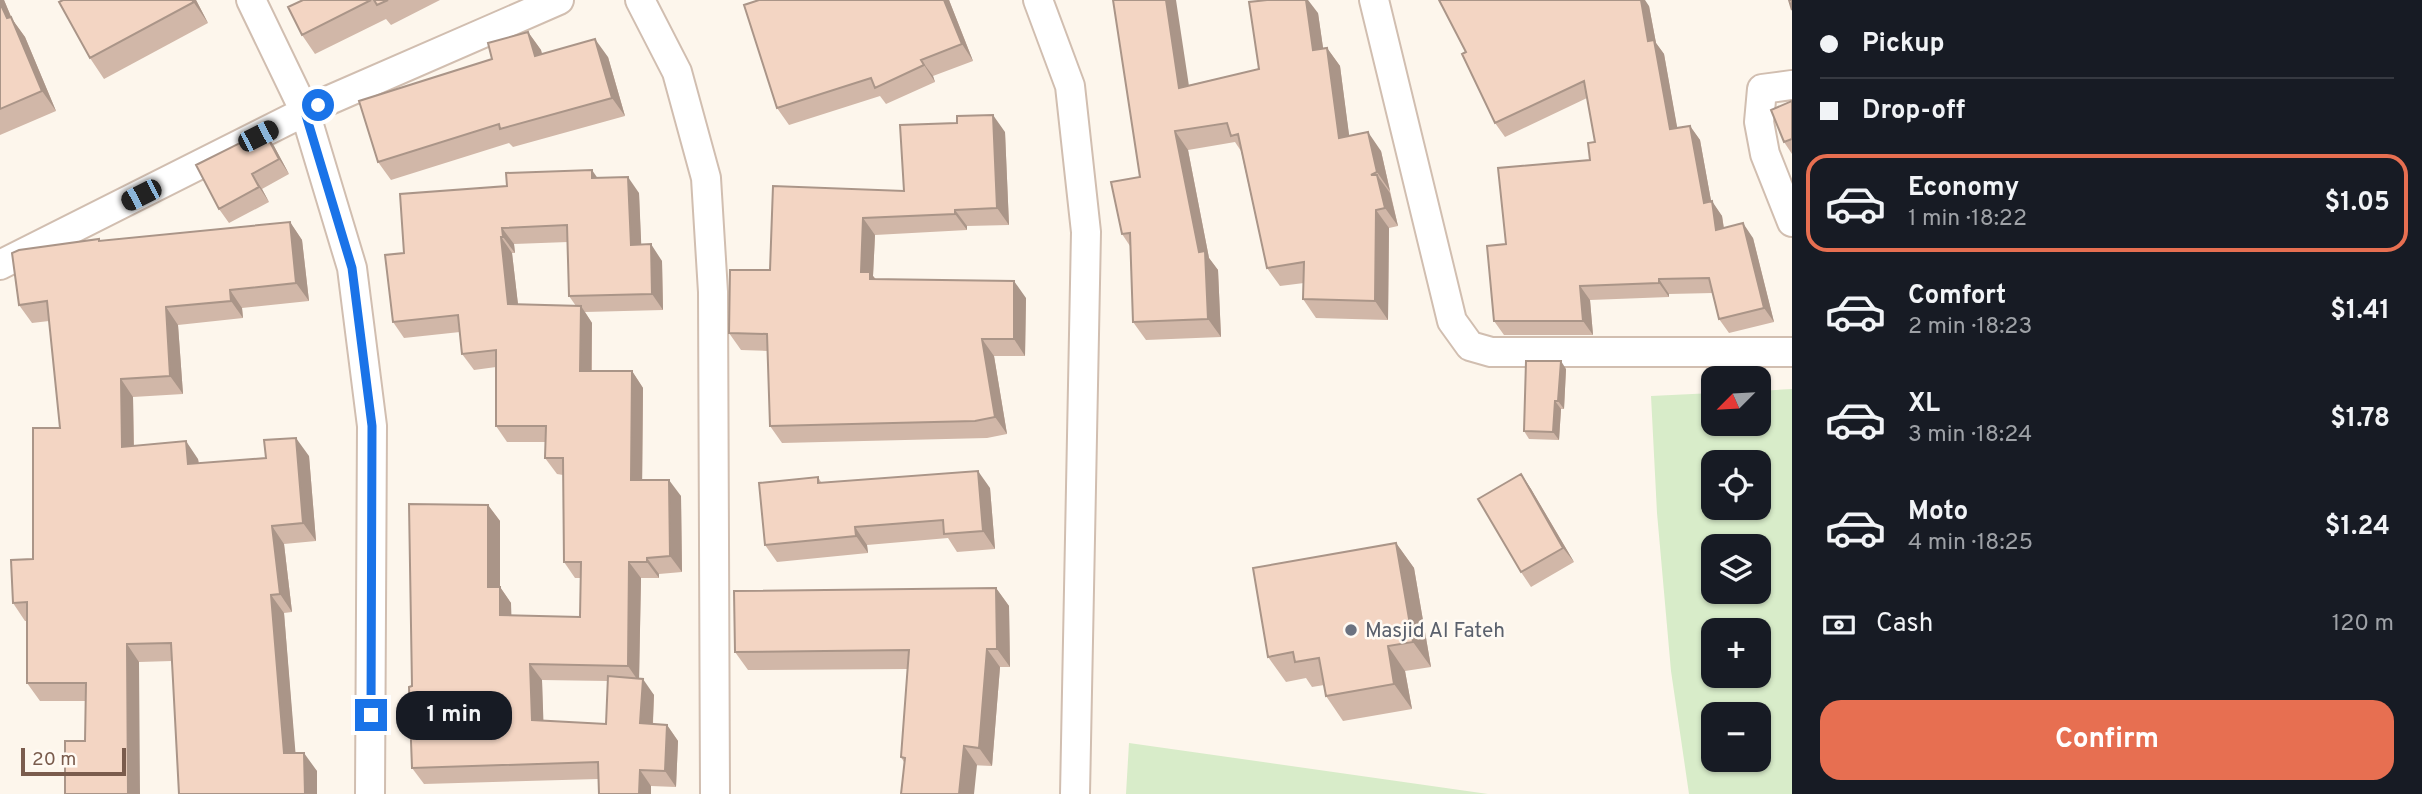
<!DOCTYPE html>
<html lang="en">
<head>
<meta charset="utf-8">
<style>
	body { margin:0; font-family:Overpass,sans-serif; background:#20242c; color:#f1f3f6; height:100vh; display:flex; flex-direction:column; font-size:26px; white-space:nowrap }
	* { box-sizing:border-box; margin:0 }
	p { font-size:23px; color:#9ea1a6 }
	.icon { flex:none; width:38px; height:38px; fill:none; stroke:currentColor; stroke-width:2; stroke-linecap:round; stroke-linejoin:round }
	.map { position:relative; flex:1; overflow:hidden }
	.details { display:flex; flex-direction:column; background:#171b24; width:630px }
	.details>* { flex:none }
	.banner { display:grid; align-content:center; height:154px; padding:0 28px; background:#171b24 }
	.needle { width:46px; rotate:246deg }
	.fabs { position:absolute; left:1701px; top:366px; display:grid; gap:14px }
	.fabs a { display:grid; place-items:center; width:70px; height:70px; border-radius:14px; background:#171b24; box-shadow:0 2px 5px #0004; font-size:35px }
	.scale { position:absolute; left:21px; bottom:18px; width:105px; box-sizing:border-box; padding-left:7px; border:4px solid #7a5c4d; border-top:0; font-size:19px; line-height:24px; white-space:nowrap; color:#7a5c4d; -webkit-text-stroke:5px #fffaf3; paint-order:stroke }
	.end { position:absolute; width:32px; height:32px; margin:-16px; border:9px solid #1a73e8; background:#fff; box-shadow:0 0 0 4px #fff }
	.from { border-radius:50% }
	.bubble { position:absolute; height:49px; border-radius:21px; background:#171b24; box-shadow:0 2px 5px #0004; font-size:23px; font-weight:700; line-height:49px; text-align:center }
	.car { position:absolute; width:21px; height:42px; margin:-21px -10px; border-radius:9px; box-shadow:0 0 5px 2px #0007; background:linear-gradient(#222 24%,#8ab4d8 0 40%,#222 0 76%,#8ab4d8 0 86%,#222 0) }
	.banner b { display:flex; align-items:center; gap:24px; height:66px; font-size:26px }
	.banner b+b { border-top:2px solid #363941 }
	.banner i { width:18px; height:18px; background:#f1f3f6 }
	ul { padding:0; list-style:none }
	li { display:flex; align-items:center; gap:21px; height:98px; margin:0 14px 10px; padding:0 14px; border:4px solid transparent; border-radius:21px }
	li div { flex:1 }
	li b { display:block; font-size:26px }
	li em { font-style:normal; font-weight:700 }
	li.on { border-color:#e76f51 }
	li>.icon { width:63px; height:63px; stroke-width:1.5 }
	.pay { display:flex; align-items:center; gap:18px; height:77px; padding:0 28px; font-size:26px }
	.pay p { margin-inline-start:auto }
	.action { display:flex; gap:14px; margin-top:auto; padding:14px 28px }
	.action a { flex:1; height:80px; border-radius:21px; background:#e76f51; color:#fff; font-size:28px; font-weight:700; line-height:80px; text-align:center }
	main { display:flex; flex:1; min-height:0 }
	.map>svg:first-child { display:block }
	.green { fill:#d8ecc9; fill-rule:evenodd }
	.lines { fill:none; stroke-linecap:round; stroke-linejoin:round }
	.street-casing { stroke:#d1beb0; stroke-width:32 }
	.street { stroke:#fff; stroke-width:28 }
	.wall { fill:#d1b7a8; fill-rule:evenodd }
	.shaded-wall { fill:#aa9588 }
	.building { fill:#f3d5c3; stroke:#aa9588; stroke-width:2 }
	.route { stroke:#1a73e8; stroke-width:9 }
	.worship-dot { fill:#6b7280; stroke:#fffaf3; stroke-width:2.5 }
	.labels { text-anchor:middle; stroke-width:5; stroke-linejoin:round; paint-order:stroke }
	.worship-label { font-size:21px; fill:#5b616d; stroke:#fffaf3; text-anchor:start }
</style>
</head>
<body>
<main>
<div class="map">
<svg width="1792" height="794" viewBox="0 0 1792 794">
	<rect width="100%" height="100%" fill="#fdf6ec"/>
	<path class="green" d="M1792,389V794H1689L1671,671L1657,513L1651,396L1713,393V424H1759V391ZM1713,462H1759V508H1713ZM1713,546H1759V592H1713ZM1713,630H1759V676H1713ZM1713,714H1759V760H1713Z
		M1129,743L1488,794H1126Z"/>
	<g class="lines">
		<g class="street-casing">
			<path id="street" d="M251,0L305,112L352,268L372,426L370,794
				M640,0L677,72L706,178L713,292L715,794
				M1038,0L1070,86L1086,232L1075,794
				M1374,0L1452,321L1470,346L1491,352H1792
				M1792,85L1762,89L1759,122L1765,154L1792,222
				M0,265L318,105L559,0"/>
		</g>
		<use href="#street" class="street"/>
	</g>
	<path class="wall" d="M0,0H4L12,19L25,37L56,111L0,135Z
		M63,0H196L208,23L104,79L90,58Z
		M303,0H440L391,25L386,19L315,54L302,35Z
		M949,0L973,61L933,76L935,82L886,104L880,96L789,125L777,108Z
		M1649,6L1656,43L1664,54L1677,128L1690,126L1700,140L1711,201L1722,216L1724,228L1753,238L1774,322L1729,333L1719,319L1713,293L1669,294V297L1590,300L1593,335H1504L1494,321L1506,244L1590,160L1595,142L1587,98L1505,137L1495,123Z
		M1318,13L1323,48H1327L1340,66L1349,136L1381,151L1398,226L1389,228L1388,320L1316,318L1303,299L1304,283L1280,286L1267,268L1241,151L1235,142L1188,150L1209,258L1218,270L1221,337L1146,340L1133,322L1130,246L1122,234L1140,177L1189,85L1259,69Z
		M528,32L541,50L542,54L608,57L625,116L513,147L509,143L391,180L378,162L492,59Z
		M1792,101V154L1784,142Z
		M264,131L274,146L289,174L262,189L269,202L229,223L219,209Z
		M1005,132L1009,225L967,226V230L875,235L873,276L876,279L1026,298L1025,356H994L1007,434L987,438L782,443L770,426L768,351L741,350L729,333L770,270Z
		M598,178L639,193L641,244L662,261L663,310L585,312L592,323V371H632L643,388L642,480L681,496L682,572L659,574V578H641L639,678L654,695L653,724L667,725L678,741L676,787L651,786L598,779L424,784L412,768V686L488,505L500,521V587L511,603V616L580,617V578H575L564,562L563,475L557,474L545,458L546,442H507L496,426V367L474,370L462,354L460,332L404,338L393,322L404,253L507,186ZM568,242L569,296L576,306L518,305L512,253H515L514,244ZM542,680L608,681L606,724L543,721Z
		M290,222L302,240L309,301L242,308L243,318L178,325L183,394L133,397L134,446L198,459L199,463L309,456L316,541L284,544L292,612L284,613L295,753L317,771V794H179L172,661L139,662L85,741L86,701H40L27,683V621H25L13,603L33,559L60,428L49,321L32,323L19,305L99,239L101,241Z
		M1566,369L1564,409H1561L1559,440L1529,439L1524,431Z
		M1521,474L1531,489L1574,562L1531,587L1521,572Z
		M818,477L821,482L990,488L995,549L957,552L948,538L867,545L868,553L777,562L765,545Z
		M1396,543L1414,568L1431,667L1405,671L1412,709L1343,721L1326,696L1324,685L1312,687L1306,678L1286,682L1268,657Z
		M996,588L1009,606L1010,667H1000L992,766L904,762L901,757L908,669L748,670L735,652Z"/>
	<path class="shaded-wall" d="M0,0H4L12,19L25,37L56,111L42,91L7,18L0,3Z
		M192,0H196L208,23Z
		M944,0H949L973,61L962,44Z
		M1166,0H1176L1192,106L1179,88Z
		M1306,0H1308L1318,13L1326,68L1313,50Z
		M1641,0H1645L1649,6L1656,43L1664,54L1680,143L1670,129L1648,41Z
		M528,32L541,50L547,74L535,56Z
		M595,39L608,57L625,116L612,98Z
		M1327,48L1340,66L1352,157L1339,138Z
		M921,60L933,76L935,82L924,65Z
		M993,115L1005,132L1009,225L997,208Z
		M1690,126L1700,140L1714,217L1704,203Z
		M264,131L274,146L289,174L279,159Z
		M1175,131L1188,150L1209,258L1218,270L1221,337L1208,319L1199,252Z
		M1368,132L1381,151L1390,191L1377,172Z
		M592,170L603,186L592,178Z
		M252,174L262,189L269,202L259,187Z
		M1377,175L1390,193L1398,226L1385,208Z
		M628,177L639,193L642,261L631,245Z
		M1712,201L1722,216L1726,244L1716,230Z
		M955,210L967,226V230L955,214Z
		M1376,210L1389,228L1388,320L1375,301Z
		M863,218L875,235L873,276L882,289L861,272Z
		M290,222L302,240L309,301L296,283Z
		M1743,223L1753,238L1774,322L1764,308Z
		M502,228L514,244L515,253L503,237Z
		M501,237L512,253L520,321L508,304Z
		M651,244L662,261L663,310L652,294Z
		M1659,279L1669,294V297L1659,283Z
		M1014,281L1026,298L1025,356L1014,339Z
		M1580,286L1590,300L1593,335L1583,321Z
		M230,290L242,308L243,318L231,301Z
		M581,306L592,323L591,387L580,371Z
		M166,307L178,325L183,394L170,376Z
		M982,339L994,356L1007,434L995,417Z
		M1561,361L1566,369L1564,409L1558,401Z
		M632,371L643,388L642,497L631,480Z
		M121,379L133,397L134,465L122,447Z
		M1555,401L1561,409L1559,440L1553,432Z
		M296,438L309,456L316,541L303,523Z
		M186,441L198,459L201,482L188,464Z
		M978,471L990,488L995,549L983,531Z
		M1521,474L1531,489L1574,562L1563,548Z
		M669,480L681,496L682,572L670,556Z
		M488,505L500,521V604L488,587Z
		M272,526L284,544L292,612L280,594Z
		M855,527L867,545L868,553L856,536Z
		M1396,543L1414,568L1431,667L1413,642Z
		M647,558L659,574V578L647,562Z
		M629,562L641,578L639,682L628,666Z
		M500,587L511,603L512,632L500,615Z
		M996,588L1009,606L1010,667L997,649Z
		M271,595L284,613L297,771L284,753Z
		M127,644L139,662L140,794H128Z
		M1388,646L1405,671L1412,709L1394,684Z
		M987,649L1000,667L992,766L979,748Z
		M530,664L542,680L544,737L532,720Z
		M643,679L654,695L652,740L640,723Z
		M667,725L678,741L676,787L665,771Z
		M964,746L977,765L974,794H959Z
		M304,753L317,771V794H305Z
		M640,770L651,786V794H639Z"/>
	<path class="building" d="M63,0H192L194,2L90,58L59,2Z
		M303,0H371L302,35L288,7Z
		M374,0H388L377,5Z
		M759,0H944L962,44L921,60L924,65L875,88L871,78L777,108L744,5Z
		M1113,0H1166L1179,88L1259,69L1249,2L1267,0H1306L1313,50L1327,48L1339,138L1368,132L1377,172L1371,175H1377L1385,208L1376,210L1375,301L1303,299L1304,262L1267,268L1238,134L1231,136L1227,123L1175,131L1199,252L1205,251L1208,319L1133,322L1130,233L1122,234L1111,182L1140,177Z
		M1439,0H1641L1648,41L1654,40L1670,129L1690,126L1704,203L1712,201L1716,230L1743,223L1764,308L1719,319L1709,278L1659,279V283L1580,286L1583,321H1494L1487,246L1506,244L1498,168L1590,160L1588,143L1595,142L1584,81L1495,123L1462,54L1466,52Z
		M1789,0H1792V10Z
		M0,3L7,18L11,17L42,91L0,109Z
		M528,32L535,56L595,39L612,98L500,129L499,124L378,162L359,101L492,59L488,43Z
		M1792,101V139L1784,142L1771,110Z
		M993,115L997,208L955,210V214L863,218L861,272H870V279L1014,281V339H982L995,417L975,421L770,426L767,334L729,333L730,270H770L773,186L904,191L900,125L957,123V116Z
		M264,131L279,159L252,174L259,187L219,209L196,165Z
		M592,170V178L628,177L631,245L651,244L652,294L569,296L567,225L502,228L503,237H501L508,304L581,306L580,371H632L631,480H669L670,556L647,558V562H629L628,666L530,664L532,720L606,724L608,676L643,679L640,723L667,725L665,771L640,770L639,794H599L598,762L412,768L409,687L412,686L409,504L488,505V587H500V615L580,617L581,562H564L563,458H545L546,426H496V350L462,354L458,315L393,322L385,255L404,253L400,194L507,186L506,173Z
		M290,222L296,283L230,290L231,301L166,307L170,376L121,379L122,447L186,441L188,464L266,458L264,440L296,438L303,523L272,526L280,594L271,595L284,753H304L305,794H179L171,643L127,644L128,794H65V741H85L86,683H27V602L13,603L11,560L33,559V428H60L47,301L19,305L12,253L19,250L99,239V241Z
		M1526,361H1561L1558,401H1555L1553,432L1524,431Z
		M978,471L983,531L944,534L943,520L855,527L856,536L765,545L759,483L818,477V483Z
		M1521,474L1563,548L1521,572L1478,499Z
		M1396,543L1413,642L1388,646L1394,684L1326,696L1319,658L1295,662L1293,652L1268,657L1253,568Z
		M996,588L997,649H987L979,748L964,746L959,794H901L905,758L901,757L909,650L735,652L734,591Z"/>
	<g class="lines">
		<path class="route" d="M318,105L305,112L352,268L372,426L371,715"/>
	</g>
	<circle class="worship-dot" cx="1351" cy="630" r="7"/>
	<g class="labels">
		<g class="worship-label">
			<text x="1365" y="637">Masjid Al Fateh</text>
		</g>
	</g>
</svg>
<div class="fabs">
<a><svg class="needle" viewBox="-14 -14 28 28"><path d="M0-13l5 13h-10z" fill="#e53935"/><path d="M0 13l5-13h-10z" fill="#9ea1a6"/></svg></a>
<a><svg class="icon" aria-label="locate" viewBox="0 0 24 24"><circle cx="12" cy="12" r="6"/><path d="M12 2v4M12 18v4M2 12h4M18 12h4"/></svg></a>
<a><svg class="icon" aria-label="layers" viewBox="0 0 24 24"><path d="M12 4l9 5-9 5-9-5zM3 14l9 5 9-5"/></svg></a>
<a>+</a>
<a>−</a>
</div>
<div class="scale">20 m</div>
<i class="end from" style="left:318px;top:105px"></i>
<i class="end" style="left:371px;top:715px"></i>
<div class="bubble" style="left:396px;top:691px;width:116px">1 min</div>
<i class="car" style="left:258px;top:136px;rotate:63deg"></i>
<i class="car" style="left:141px;top:195px;rotate:243deg"></i>
</div>
<section class="details">
<div class="banner">
<b><i class="from"></i>Pickup</b>
<b><i></i>Drop-off</b>
</div>
<ul>
<li class="on"><svg class="icon" aria-label="car" viewBox="0 0 24 24"><path d="M5 17H2v-5l4-1 3-4h7l3 4 3 1v5h-3M9 17h6M6 11h13"/><circle cx="7" cy="17" r="2"/><circle cx="17" cy="17" r="2"/></svg><div><b>Economy</b><p>1 min · 18:22</p></div><em>$1.05</em></li>
<li><svg class="icon" aria-label="car" viewBox="0 0 24 24"><path d="M5 17H2v-5l4-1 3-4h7l3 4 3 1v5h-3M9 17h6M6 11h13"/><circle cx="7" cy="17" r="2"/><circle cx="17" cy="17" r="2"/></svg><div><b>Comfort</b><p>2 min · 18:23</p></div><em>$1.41</em></li>
<li><svg class="icon" aria-label="car" viewBox="0 0 24 24"><path d="M5 17H2v-5l4-1 3-4h7l3 4 3 1v5h-3M9 17h6M6 11h13"/><circle cx="7" cy="17" r="2"/><circle cx="17" cy="17" r="2"/></svg><div><b>XL</b><p>3 min · 18:24</p></div><em>$1.78</em></li>
<li><svg class="icon" aria-label="car" viewBox="0 0 24 24"><path d="M5 17H2v-5l4-1 3-4h7l3 4 3 1v5h-3M9 17h6M6 11h13"/><circle cx="7" cy="17" r="2"/><circle cx="17" cy="17" r="2"/></svg><div><b>Moto</b><p>4 min · 18:25</p></div><em>$1.24</em></li>
</ul>
<div class="pay"><svg class="icon" aria-label="cash" viewBox="0 0 24 24"><path d="M3 7h18v10H3z"/><circle cx="12" cy="12" r="2"/></svg>Cash<p>120 m</p></div>
<div class="action"><a>Confirm</a></div>
</section>
</main>
</body>
</html>
